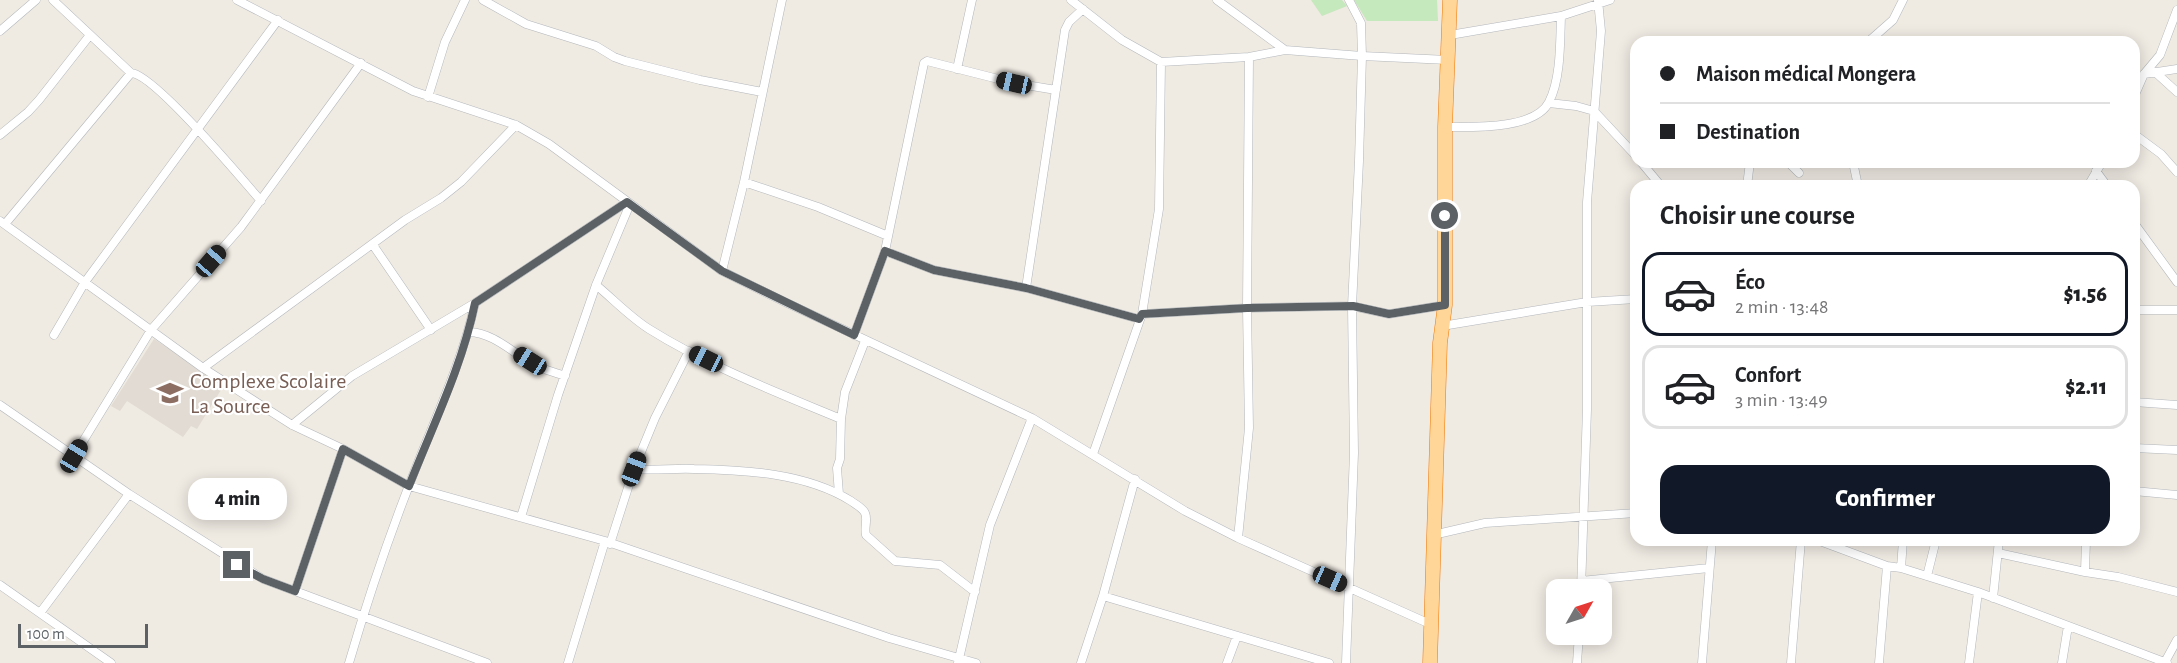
<!DOCTYPE html>
<html lang="fr">
<head>
<meta charset="utf-8">
<style>
	body { margin:0; font-family:"Alegreya Sans",sans-serif; background:#f2f2f2; color:#202124; height:100vh; display:flex; flex-direction:column; font-size:22px; white-space:nowrap }
	* { box-sizing:border-box; margin:0 }
	p { font-size:20px; color:#757577 }
	.icon { flex:none; width:33px; height:33px; fill:none; stroke:currentColor; stroke-width:2; stroke-linecap:round; stroke-linejoin:round }
	.map { position:relative; flex:1; overflow:hidden }
	.panel { position:absolute; left:1630px; top:180px; width:510px; height:366px; display:flex; flex-direction:column; background:#fff; border-radius:18px; box-shadow:0 3px 15px #0003 }
	.panel>* { flex:none }
	.hud { position:absolute; left:1630px; top:36px; width:510px; height:132px; border-radius:18px; box-shadow:0 3px 15px #0003; display:grid; align-content:center; height:132px; padding:0 30px; background:#fff }
	.needle { width:39px; rotate:51deg }
	.tools { position:absolute; left:1546px; top:579px; display:grid; gap:12px }
	.tools a { display:grid; place-items:center; width:66px; height:66px; border-radius:12px; background:#fff; box-shadow:0 3px 15px #0003; font-size:30px }
	.scale { position:absolute; left:18px; bottom:15px; width:130px; box-sizing:border-box; padding-left:6px; border:3px solid #5b6164; border-top:0; font-size:16px; line-height:21px; white-space:nowrap; color:#5b6164; -webkit-text-stroke:4px #fff; paint-order:stroke }
	.end { position:absolute; width:27px; height:27px; margin:-14px; border:8px solid #5b6164; background:#fff; box-shadow:0 0 0 3px #fff }
	.from { border-radius:50% }
	.bubble { position:absolute; height:42px; border-radius:18px; background:#fff; box-shadow:0 3px 15px #0003; font-size:20px; font-weight:800; line-height:42px; text-align:center }
	.car { position:absolute; width:18px; height:36px; margin:-18px -9px; border-radius:8px; box-shadow:0 0 4px 2px #0007; background:linear-gradient(#222 24%,#8ab4d8 0 40%,#222 0 76%,#8ab4d8 0 86%,#222 0) }
	.hud b { display:flex; align-items:center; gap:21px; height:57px; font-size:22px }
	.hud b+b { border-top:2px solid #e0e0e0 }
	.hud i { width:15px; height:15px; background:#202124 }
	ul { padding:0; list-style:none }
	li { display:flex; align-items:center; gap:18px; height:84px; margin:0 12px 9px; padding:0 18px; border:3px solid #e0e0e0; border-radius:18px }
	li div { flex:1 }
	li b { display:block; font-size:22px }
	li em { font-style:normal; font-weight:800 }
	li.on { border-color:#111827 }
	li>.icon { width:54px; height:54px; stroke-width:1.5 }
	h2 { padding:0 30px; font-size:27px; line-height:72px }
	.button { display:flex; gap:12px; margin-top:auto; padding:12px 30px }
	.button a { flex:1; height:69px; border-radius:18px; background:#111827; color:#fff; font-size:24px; font-weight:800; line-height:69px; text-align:center }
	.map>svg:first-child { display:block }
	.education { fill:#e1dbd3 }
	.green { fill:#c5e8bd }
	.lines { fill:none; stroke-linecap:round; stroke-linejoin:round }
	.minor-casing { stroke:#b3b7bb; stroke-width:9 }
	.trunk-casing { stroke:#f17700; stroke-width:15 }
	.minor { stroke:#fff; stroke-width:8 }
	.trunk { stroke:#ffd598; stroke-width:14 }
	.route { stroke:#5b6164; stroke-width:8 }
	.labels { text-anchor:middle; stroke-width:4.5; stroke-linejoin:round; paint-order:stroke }
	.education-label { font-size:22px; fill:#785e54; stroke:#fff; text-anchor:start }
</style>
</head>
<body>
<div class="map">
<svg width="2177" height="663" viewBox="0 0 2177 663">
	<rect width="100%" height="100%" fill="#efeae2"/>
	<path class="education" d="M154,339L224,385L197,429L191,426L183,437L127,401L120,411L111,406Z"/>
	<path class="green" d="M1311,0H1342L1347,6L1322,16Z
		M1354,0H1437L1438,21H1367Z"/>
	<g class="lines">
		<g class="minor-casing">
			<path id="minor" d="M237,0L413,91L516,125L549,144L722,271L787,303L1032,418L1185,511L1238,538L1430,624
				M483,0L526,24L596,46L614,57L625,61L700,80L762,92
				M1071,0L1122,40L1161,62L1249,57L1285,50L1362,56L1448,60
				M1217,0L1285,50
				M0,31L36,0
				M1450,35L1561,16
				M1868,42L1893,20L1903,0
				M957,69L972,0
				M2155,72L2177,92
				M131,73C153,73 243,180 261,201
				M2144,74L2177,69
				M428,97L445,42L465,0
				M2134,97L2144,74L2160,55L2177,10
				M1549,103L1576,106L1594,111L1636,156
				M1445,127C1471,127 1535,130 1549,102C1561,79 1560,42 1561,16L1610,0
				M2134,134L2161,154L2177,172
				M0,135L28,112L39,100L90,35
				M1641,162L1661,186
				M1788,162L1799,173
				M1853,162L1858,186
				M2096,171L2107,186
				M744,182L818,207L888,236
				M1747,186L1750,162
				M2088,186L2102,162
				M0,221L203,368L292,425L343,449L409,486L605,541L889,638L976,663
				M2134,223L2177,282
				M5,224L131,73L53,0
				M373,245L431,330
				M885,251L934,270L1026,288L1139,319
				M722,271L744,182L782,0
				M596,285C613,299 630,317 649,329C708,366 776,392 841,419
				M1026,288L1065,30L1069,22L1083,9
				M2134,310H2177
				M1142,314L1247,308L1352,306L1389,314L1445,305
				M1442,326L1587,302L1636,299
				M469,332C497,333 517,358 541,368C549,371 557,373 565,376
				M54,335L85,282L278,20
				M854,335L885,251L924,63L927,61L1014,83L1056,90
				M203,368L405,220L441,198L461,182L516,125
				M2134,402L2177,405
				M0,405L129,494L263,579L487,663
				M292,425L352,376L475,303L627,202
				M2134,448L2177,450
				M1093,454L1142,314L1159,209L1161,62
				M74,456L151,330L241,227L361,63
				M634,469C655,471 674,468 694,469C746,470 806,473 851,501C855,504 863,508 865,513C868,519 864,528 866,535L895,561L940,565L975,592
				M2134,491L2177,495
				M839,494L837,468L840,459L841,419L845,392L865,341
				M521,517L558,395L596,285L630,204
				M1433,535L1485,523L1636,513
				M1238,538L1249,428L1247,308L1249,57
				M1817,540L1887,566L1901,568L1978,592L2167,663
				M2086,540L2085,572L2118,577L2177,592
				M610,544L634,469L655,418L689,351
				M1998,553L2085,572
				M1901,568L1903,540
				M1927,576L1936,540
				M1581,581L1709,568
				M0,585L111,663
				M1581,590L1587,409V202L1601,31L1598,0
				M295,591L343,449
				M1103,596L1329,663
				M1993,598L1999,540
				M40,613L129,494
				M2165,662L2177,640
				M349,663C370,591 395,519 423,450C443,401 464,354 475,303
				M568,663L605,541
				M958,663L990,525L1032,418
				M1081,663L1103,596L1135,479
				M1227,663L1237,636
				M1346,663L1354,453L1352,306L1359,161L1362,56L1361,23L1349,0
				M1577,663L1579,634
				M1702,663L1712,540
				M1791,663L1801,540
				M1879,663L1887,566
				M1969,663L1978,592
				M2062,663L2068,626"/>
		</g>
		<g class="trunk-casing">
			<path id="trunk" d="M1430,663L1440,343L1445,305V127L1450,0"/>
		</g>
		<use href="#minor" class="minor"/>
		<use href="#trunk" class="trunk"/>
	</g>
	<g class="lines">
		<path class="route" d="M237,565L263,579L295,591L343,449L409,486C433,425 462,367 475,303L627,202L722,271L854,335L885,251L934,270L1026,288L1139,319L1142,314L1247,308L1353,306L1389,314L1445,305V216"/>
	</g>
	<defs>
		<g id="school-bare" transform="scale(2.07)"><path d="M0-5L7-2L0 1L-7-2ZM-4 1L0 2.5L4 1V4Q0 6-4 4Z" fill="#8d6e63" stroke="#fff" stroke-width="2.5" paint-order="stroke"/></g>
	</defs>
	<g fill-rule="evenodd">
		<use href="#school-bare" x="170" y="393"/>
	</g>
	<g class="labels">
		<g class="education-label">
			<text x="190" y="388">Complexe Scolaire<tspan x="190" dy="25">La Source</tspan></text>
		</g>
	</g>
</svg>
<div class="tools">
<a><svg class="needle" viewBox="-14 -14 28 28"><path d="M0-13l5 13h-10z" fill="#e53935"/><path d="M0 13l5-13h-10z" fill="#757577"/></svg></a>
</div>
<div class="scale">100 m</div>
<i class="end from" style="left:1445px;top:216px"></i>
<i class="end" style="left:237px;top:565px"></i>
<div class="bubble" style="left:188px;top:478px;width:99px">4 min</div>
<i class="car" style="left:1014px;top:83px;rotate:283deg"></i>
<i class="car" style="left:211px;top:261px;rotate:41deg"></i>
<i class="car" style="left:706px;top:359px;rotate:296deg"></i>
<i class="car" style="left:530px;top:361px;rotate:302deg"></i>
<i class="car" style="left:74px;top:456px;rotate:31deg"></i>
<i class="car" style="left:634px;top:469px;rotate:21deg"></i>
<i class="car" style="left:1330px;top:579px;rotate:114deg"></i>
<div class="hud">
<b><i class="from"></i>Maison médical Mongera</b>
<b><i></i>Destination</b>
</div>
<section class="panel">
<h2>Choisir une course</h2>
<ul>
<li class="on"><svg class="icon" aria-label="car" viewBox="0 0 24 24"><path d="M5 17H2v-5l4-1 3-4h7l3 4 3 1v5h-3M9 17h6M6 11h13"/><circle cx="7" cy="17" r="2"/><circle cx="17" cy="17" r="2"/></svg><div><b>Éco</b><p>2 min · 13:48</p></div><em>$1.56</em></li>
<li><svg class="icon" aria-label="car" viewBox="0 0 24 24"><path d="M5 17H2v-5l4-1 3-4h7l3 4 3 1v5h-3M9 17h6M6 11h13"/><circle cx="7" cy="17" r="2"/><circle cx="17" cy="17" r="2"/></svg><div><b>Confort</b><p>3 min · 13:49</p></div><em>$2.11</em></li>
</ul>
<div class="button"><a>Confirmer</a></div>
</section>
</div>
</body>
</html>
